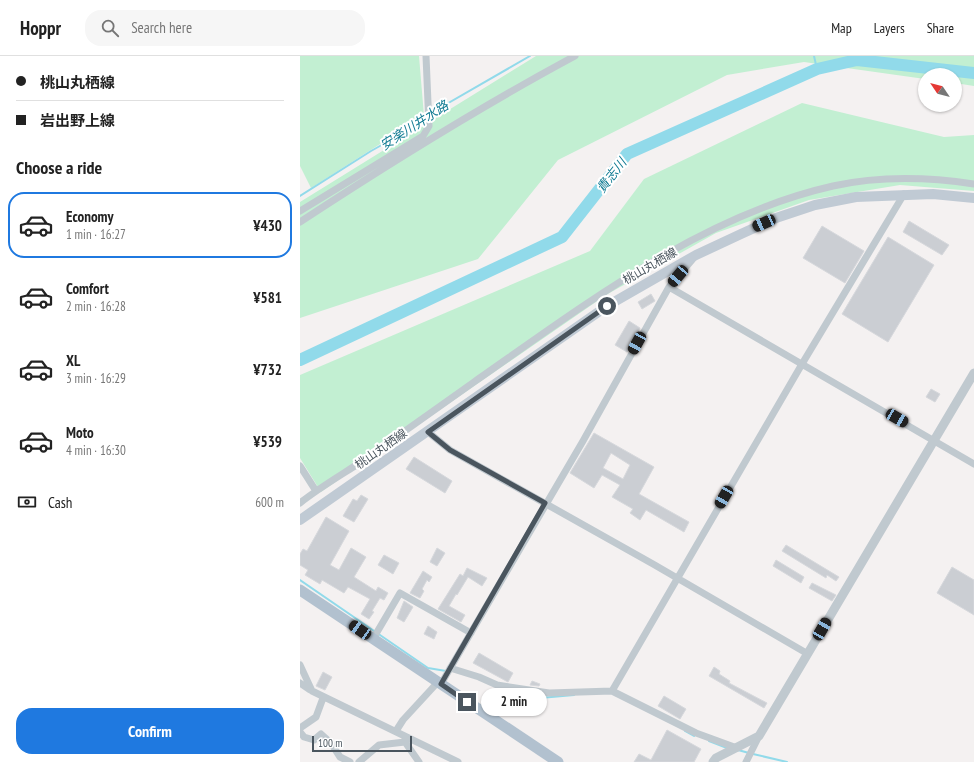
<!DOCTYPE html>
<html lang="en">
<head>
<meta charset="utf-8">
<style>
	body { margin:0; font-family:"PT Sans Narrow","Noto Sans JP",sans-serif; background:#f6f6f6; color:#222; height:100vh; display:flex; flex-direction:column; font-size:15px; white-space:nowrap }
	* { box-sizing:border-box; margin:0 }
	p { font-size:13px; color:#767676 }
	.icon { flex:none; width:22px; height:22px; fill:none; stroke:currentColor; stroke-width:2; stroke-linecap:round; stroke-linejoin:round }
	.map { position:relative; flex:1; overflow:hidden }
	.sheet { display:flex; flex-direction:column; background:#fff; width:300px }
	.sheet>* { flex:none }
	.top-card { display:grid; align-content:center; height:88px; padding:0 16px; background:#fff }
	.needle { width:26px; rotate:305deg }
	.fabs { position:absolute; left:618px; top:12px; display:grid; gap:8px }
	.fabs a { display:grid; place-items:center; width:44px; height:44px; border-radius:50%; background:#fff; box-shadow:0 1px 3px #0004; font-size:20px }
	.scale { position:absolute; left:12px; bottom:10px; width:100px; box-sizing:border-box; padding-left:4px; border:2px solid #4a555e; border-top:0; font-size:11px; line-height:14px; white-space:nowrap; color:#4a555e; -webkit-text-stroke:3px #fff; paint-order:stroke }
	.end { position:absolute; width:18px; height:18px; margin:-9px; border:5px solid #4a555e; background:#fff; box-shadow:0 0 0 2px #fff }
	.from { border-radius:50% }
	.bubble { position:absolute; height:28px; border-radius:14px; background:#fff; box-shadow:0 1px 3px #0004; font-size:13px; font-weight:700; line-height:28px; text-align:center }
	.car { position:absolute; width:12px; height:24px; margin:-12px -6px; border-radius:5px; box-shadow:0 0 3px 1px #0007; background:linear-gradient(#222 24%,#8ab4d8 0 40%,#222 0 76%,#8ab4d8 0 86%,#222 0) }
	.top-card b { display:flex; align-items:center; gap:14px; height:38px; font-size:15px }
	.top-card b+b { border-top:1px solid #e0e0e0 }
	.top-card i { width:10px; height:10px; background:#222 }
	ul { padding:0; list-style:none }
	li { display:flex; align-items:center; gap:12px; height:66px; margin:0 8px 6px; padding:0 8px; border:2px solid transparent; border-radius:16px }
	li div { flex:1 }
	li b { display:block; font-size:15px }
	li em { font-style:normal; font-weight:700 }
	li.selected { border-color:#1f79e0 }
	li>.icon { width:36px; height:36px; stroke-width:1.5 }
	h2 { padding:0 16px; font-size:18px; line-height:48px }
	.pay { display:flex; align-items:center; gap:10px; height:44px; padding:0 16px; font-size:15px }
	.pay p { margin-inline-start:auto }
	.action { display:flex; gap:8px; margin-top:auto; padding:8px 16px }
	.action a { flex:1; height:46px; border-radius:16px; background:#1f79e0; color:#fff; font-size:16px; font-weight:700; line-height:46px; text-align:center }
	header { display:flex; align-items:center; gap:24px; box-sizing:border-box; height:56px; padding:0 20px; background:#fff; border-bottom:1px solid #e0e0e0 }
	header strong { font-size:19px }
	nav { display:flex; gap:22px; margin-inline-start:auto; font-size:14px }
	.search { width:280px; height:36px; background:#f6f6f6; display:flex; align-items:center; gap:10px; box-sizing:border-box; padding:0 14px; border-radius:16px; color:#767676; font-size:15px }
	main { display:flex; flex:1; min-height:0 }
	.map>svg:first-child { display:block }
	.green { fill:#c2efd2 }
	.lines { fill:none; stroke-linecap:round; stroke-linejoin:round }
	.stream { stroke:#91daea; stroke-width:2 }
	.river { stroke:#91daea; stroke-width:12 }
	.building { fill:#cbced3; stroke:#d6d8dc; fill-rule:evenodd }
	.minor { stroke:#c0c9cf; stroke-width:7 }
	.tertiary { stroke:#c0c9cf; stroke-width:9 }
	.secondary { stroke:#c0cad4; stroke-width:10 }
	.primary { stroke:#b2c1cf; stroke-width:11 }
	.route { stroke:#4a555e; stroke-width:5 }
	.labels { text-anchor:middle; stroke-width:4; stroke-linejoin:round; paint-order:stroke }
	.street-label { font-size:12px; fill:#4a555e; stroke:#fff }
	.water-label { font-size:13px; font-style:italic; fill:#117b93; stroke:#fff }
</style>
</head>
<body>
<header>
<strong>Hoppr</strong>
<div class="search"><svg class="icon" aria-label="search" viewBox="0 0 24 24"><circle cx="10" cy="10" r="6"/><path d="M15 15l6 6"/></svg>Search here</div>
<nav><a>Map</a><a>Layers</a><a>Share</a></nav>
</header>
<main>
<section class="sheet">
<div class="top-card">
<b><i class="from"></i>桃山丸栖線</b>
<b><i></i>岩出野上線</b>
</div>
<h2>Choose a ride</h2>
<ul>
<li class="selected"><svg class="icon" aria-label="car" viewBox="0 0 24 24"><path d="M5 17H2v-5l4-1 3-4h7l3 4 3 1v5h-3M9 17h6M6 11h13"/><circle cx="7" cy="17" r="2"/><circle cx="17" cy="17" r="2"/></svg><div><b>Economy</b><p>1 min · 16:27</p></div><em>¥430</em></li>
<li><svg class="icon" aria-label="car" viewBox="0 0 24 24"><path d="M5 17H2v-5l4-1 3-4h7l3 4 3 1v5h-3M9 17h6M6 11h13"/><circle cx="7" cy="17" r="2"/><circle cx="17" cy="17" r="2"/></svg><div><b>Comfort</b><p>2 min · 16:28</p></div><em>¥581</em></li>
<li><svg class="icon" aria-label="car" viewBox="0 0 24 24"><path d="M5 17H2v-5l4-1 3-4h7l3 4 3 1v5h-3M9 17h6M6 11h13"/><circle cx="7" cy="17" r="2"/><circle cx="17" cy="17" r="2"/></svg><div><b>XL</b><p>3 min · 16:29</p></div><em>¥732</em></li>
<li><svg class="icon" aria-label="car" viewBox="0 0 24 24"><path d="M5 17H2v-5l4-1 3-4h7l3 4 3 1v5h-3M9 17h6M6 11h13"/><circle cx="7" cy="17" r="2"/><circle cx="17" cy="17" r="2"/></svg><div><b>Moto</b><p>4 min · 16:30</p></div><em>¥539</em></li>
</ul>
<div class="pay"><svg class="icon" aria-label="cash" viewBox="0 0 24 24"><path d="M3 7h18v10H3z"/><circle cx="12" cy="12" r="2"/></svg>Cash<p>600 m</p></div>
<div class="action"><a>Confirm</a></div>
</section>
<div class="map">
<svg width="674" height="706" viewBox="0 0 674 706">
	<rect width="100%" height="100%" fill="#f4f1f1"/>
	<path class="green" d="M0,0H119L124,60L11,132L0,110Z
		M236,0H674V30L655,27V19H625V23L504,6L427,19L258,104L178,203L0,262V146Z
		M502,47L644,81L674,79V135L600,129L509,144L416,177L306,239L21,436L0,402V319L290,195L344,123Z"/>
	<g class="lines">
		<path class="stream" d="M514,0L517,13
			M131,57L230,0
			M0,140L71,95L110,73L114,68L127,60
			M0,524L128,612L146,615
			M208,634L240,642L274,639
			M385,675L394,680
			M409,685L427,692
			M438,694L449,697
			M453,698L487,706"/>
		<path class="river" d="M0,304L262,181L327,98L517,13L557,4L674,17"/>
	</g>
	<path class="building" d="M609,165L649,189L642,199L603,176Z
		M522,170L564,195L545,227L503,202Z
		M588,181L634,209L588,286L542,258Z
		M351,238L355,245L342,253L338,246Z
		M329,265L340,272L327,296L315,289Z
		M631,333L640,338L635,346L626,341Z
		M294,377L354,411L339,438L389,466L384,476L346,454L340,464L330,457L333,453L312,441L320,429L302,419L294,432L270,417ZM311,397L330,409L323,423L303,412Z
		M114,401L152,425L145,437L106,413Z
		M61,439L68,443L54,466L43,460L53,443L57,445Z
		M26,461L49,475L30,509L39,514L51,492L66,501L54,521L76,535L78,531L88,537L84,544L80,542L72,555L74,556L69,563L61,558L70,543L48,531L44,537L22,524L20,528L5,519L8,514L0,509V498L3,493L7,495Z
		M486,489L539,521L536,525L527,519L526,522L482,495Z
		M137,492L145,497L137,510L130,506Z
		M84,499L99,507L93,518L78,509Z
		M476,504L504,521L501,527L473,510Z
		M652,511L674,524V559L637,537Z
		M167,512L187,522L182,530L168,521L157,539L156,538L149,550L165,559L161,566L138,553L160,518L163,520Z
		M123,515L132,521L129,526L127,524L122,533L124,535L120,542L110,537Z
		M512,527L536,539L532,545L509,532Z
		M104,545L113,551L104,566L97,562Z
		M128,570L137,576L134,583L124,578Z
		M179,597L213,617L208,626L173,607Z
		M414,611L420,615L419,618L430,625L429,627L467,647L464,652L409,620Z
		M23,616L32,621L25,634L16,630Z
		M232,625L240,628L239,630L230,629Z
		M364,640L386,653L380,663L358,650Z
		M367,674L401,693L394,706H334L339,698L351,704Z"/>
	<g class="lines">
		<path class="minor" d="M0,155L123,80L129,70L126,0
			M0,166C90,107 180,51 275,0
			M369,231L674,408
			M128,376L150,394L353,508L508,598
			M0,410L16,435
			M0,447C20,431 43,418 64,404C101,378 137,352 174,326C283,250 400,160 533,130C578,120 628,121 674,128
			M73,583L100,537L171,577
			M0,609L12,635L158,706
			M150,612L179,621L197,629L249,637L312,635L396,677L437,692
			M0,627L10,634
			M141,628L283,385L369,231L392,204
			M312,635L502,308L604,138
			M0,672L16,661L23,642
			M96,675L103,664L138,626
			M0,676L4,681L14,684L21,678L31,687L40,701L50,706
			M105,682V686L119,706
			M59,706L79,689L105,686
			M446,706L459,680"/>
		<path class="tertiary" d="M413,706L416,702L459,680L674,317"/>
		<path class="secondary" d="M0,464L307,250L396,199L441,178L476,162L515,149L556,141L633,138L674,142"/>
		<path class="primary" d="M0,534L258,706"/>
	</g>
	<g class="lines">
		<path class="route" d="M167,646L141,628L245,447L150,394L128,376L307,250"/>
	</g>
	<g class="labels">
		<g class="street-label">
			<text transform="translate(350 210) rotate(-30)" y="4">桃山丸栖線</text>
			<text transform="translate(81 393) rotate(-35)" y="4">桃山丸栖線</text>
		</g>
		<g class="water-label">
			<text transform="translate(114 69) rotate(-33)" y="5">安楽川井水路</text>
			<text transform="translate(311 119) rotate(-52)" y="5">貴志川</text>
		</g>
	</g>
</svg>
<div class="fabs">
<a><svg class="needle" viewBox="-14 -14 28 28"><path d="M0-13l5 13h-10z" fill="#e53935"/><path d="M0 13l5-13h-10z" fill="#767676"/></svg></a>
</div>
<div class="scale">100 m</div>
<i class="end from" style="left:307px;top:250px"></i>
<i class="end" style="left:167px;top:646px"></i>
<div class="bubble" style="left:181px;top:632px;width:66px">2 min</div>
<i class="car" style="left:464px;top:167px;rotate:246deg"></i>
<i class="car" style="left:378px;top:220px;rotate:220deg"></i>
<i class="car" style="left:337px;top:287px;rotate:209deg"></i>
<i class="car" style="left:597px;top:362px;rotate:120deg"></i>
<i class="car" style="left:424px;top:441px;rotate:210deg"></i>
<i class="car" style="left:522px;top:573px;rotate:30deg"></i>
<i class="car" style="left:60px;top:574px;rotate:304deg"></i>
</div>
</main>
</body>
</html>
